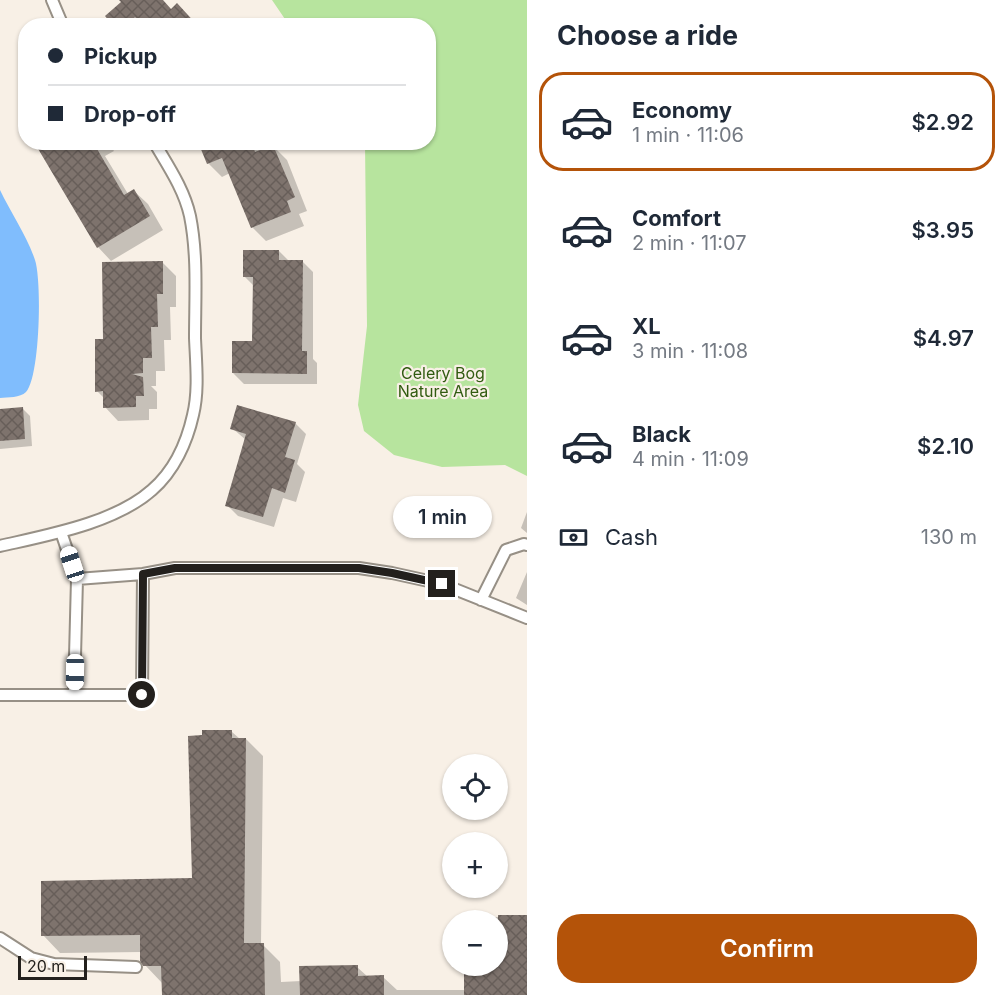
<!DOCTYPE html>
<html lang="en">
<head>
<meta charset="utf-8">
<style>
	body { margin:0; font-family:Inter,sans-serif; background:#f2f2f3; color:#1f2937; height:100vh; display:flex; flex-direction:column; font-size:22px; white-space:nowrap }
	* { box-sizing:border-box; margin:0 }
	p { font-size:20px; color:#747a83 }
	.icon { flex:none; width:33px; height:33px; fill:none; stroke:currentColor; stroke-width:2; stroke-linecap:round; stroke-linejoin:round }
	.map { position:relative; flex:1; overflow:hidden }
	.side { display:flex; flex-direction:column; background:#fff; width:480px }
	.side>* { flex:none }
	.top-card { position:absolute; left:18px; top:18px; width:418px; height:132px; border-radius:24px; box-shadow:0 2px 4px #0004; display:grid; align-content:center; height:132px; padding:0 30px; background:#fff }
	.buttons { position:absolute; left:442px; top:754px; display:grid; gap:12px }
	.buttons a { display:grid; place-items:center; width:66px; height:66px; border-radius:50%; background:#fff; box-shadow:0 2px 4px #0004; font-size:30px }
	.scale { position:absolute; left:18px; bottom:15px; width:69px; box-sizing:border-box; padding-left:6px; border:3px solid #23201d; border-top:0; font-size:16px; line-height:21px; white-space:nowrap; color:#23201d; -webkit-text-stroke:4px #f8f0e6; paint-order:stroke }
	.end { position:absolute; width:27px; height:27px; margin:-14px; border:8px solid #23201d; background:#fff; box-shadow:0 0 0 3px #fff }
	.from { border-radius:50% }
	.bubble { position:absolute; height:42px; border-radius:21px; background:#fff; box-shadow:0 2px 4px #0004; font-size:20px; font-weight:600; line-height:42px; text-align:center }
	.car { position:absolute; width:18px; height:36px; margin:-18px -9px; border-radius:8px; box-shadow:0 0 4px 2px #0007; background:linear-gradient(#fff 24%,#345 0 40%,#fff 0 76%,#345 0 86%,#fff 0) }
	.top-card b { display:flex; align-items:center; gap:21px; height:57px; font-size:22px }
	.top-card b+b { border-top:2px solid #e0e1e3 }
	.top-card i { width:15px; height:15px; background:#1f2937 }
	ul { padding:0; list-style:none }
	li { display:flex; align-items:center; gap:18px; height:99px; margin:0 12px 9px; padding:0 18px; border:3px solid transparent; border-radius:24px }
	li div { flex:1 }
	li b { display:block; font-size:22px }
	li em { font-style:normal; font-weight:600 }
	li.current { border-color:#b45309 }
	li>.icon { width:54px; height:54px; stroke-width:1.5 }
	h2 { padding:0 30px; font-size:27px; line-height:72px }
	.pay { display:flex; align-items:center; gap:15px; height:66px; padding:0 30px; font-size:22px }
	.pay p { margin-inline-start:auto }
	.action { display:flex; gap:12px; margin-top:auto; padding:12px 30px }
	.action a { flex:1; height:69px; border-radius:24px; background:#b45309; color:#fff; font-size:24px; font-weight:600; line-height:69px; text-align:center }
	main { display:flex; flex:1; min-height:0 }
	.map>svg:first-child { display:block }
	.park { fill:#b7e49e }
	.water { fill:#80bdfd }
	.shadow { fill:#0003 }
	.building { fill:url(#building-cross-hatch) }
	.lines { fill:none; stroke-linecap:round; stroke-linejoin:round }
	.service-casing { stroke:#979086; stroke-width:14 }
	.service { stroke:#fff; stroke-width:10 }
	.route { stroke:#23201d; stroke-width:8 }
	.labels { text-anchor:middle; stroke-width:4.5; stroke-linejoin:round; paint-order:stroke }
	.park-label { font-size:16px; fill:#315b10; stroke:#f8f0e6 }
</style>
</head>
<body>
<main>
<div class="map">
<svg width="527" height="995" viewBox="0 0 527 995">
	<defs>
		<pattern id="building-cross-hatch" width="8" height="8" patternUnits="userSpaceOnUse" patternTransform="scale(1.5)"><rect width="8" height="8" fill="#7e736d"/><path d="M0 0l8 8M0 8l8-8" fill="none" stroke="#675e59"/></pattern>
	</defs>
	<rect width="100%" height="100%" fill="#f8f0e6"/>
	<path class="park" d="M272,0H527V476L505,465L442,467L394,455L364,431L358,405L367,326L365,143L429,142V26L289,25Z"/>
	<path class="water" d="M0,190C11,213 27,236 35,260C42,281 40,377 26,392C20,398 8,397 0,398Z"/>
	<path class="shadow" d="M125,0H161L171,10L197,26H115Z
		M36,142H108L114,151L105,156L128,194L134,191L148,204L163,230L111,261L98,247Z
		M200,142H269L271,147L273,146L287,160L307,211L299,214L304,226L266,241L252,227L230,173L222,177L208,163Z
		M279,251L289,261H302L313,272V359L317,363V384H244L233,373L254,343V286L244,276Z
		M162,262L176,276V307H170L171,340H164L165,371H156V386H151L157,392V409H149V420L118,421L105,407L104,398L97,391L105,340Z
		M22,408L30,416L32,446L0,449V410Z
		M295,423L306,434L297,464L305,472L296,502L283,498L274,527L238,516L227,505L246,440L232,428Z
		M527,512V533L521,528Z
		M527,572V605L516,598Z
		M232,732L240,739H246L263,756L261,945H263L280,962L281,982L301,981L357,967L368,977H383L397,990H466V966H498V921H465V917H527V995H163V984L145,965L142,952L60,953L43,935L193,879Z"/>
	<path class="building" d="M119,0H163L171,9L177,3L198,26H143L135,17L127,26H113L105,16L121,2Z
		M34,142H93L124,195L134,189L150,216L97,248Z
		M198,142H258L253,146L255,152L273,145L295,197L287,201L291,212L251,228L222,158L207,164Z
		M243,250H279V260H303L302,351H307V374L232,373V341H252L253,277H243Z
		M163,261V294H157L158,327H151L152,358H143V373L132,374L143,377L144,396H136V407L103,408V391L95,392V339H103L102,262Z
		M237,405L296,422L285,457L295,460L285,493L272,488L263,517L225,506L246,434L230,429Z
		M23,407L25,439L0,441V409Z
		M202,730H232V738H246L244,943H264L265,995H162L161,966H143L140,961V935L41,936V881L192,878L188,736L202,735Z
		M498,915H527V995H464V966H498Z
		M358,965V976L384,975V995H300L299,966Z"/>
	<g class="lines">
		<g class="service-casing">
			<path id="service" d="M52,0L63,26
				M61,532L77,579L143,574L175,568H359L392,573L442,584L527,618
				M0,546C48,535 115,523 152,490C174,471 187,442 193,415C199,391 196,363 195,338C195,298 198,256 190,216C184,189 168,166 154,142
				M481,600L506,550L524,544L527,545
				M0,695H142L143,574
				M74,695L77,579
				M0,938L31,958L54,964L136,967"/>
		</g>
		<use href="#service" class="service"/>
	</g>
	<g class="lines">
		<path class="route" d="M142,695L143,574L175,568H359L392,573L442,584"/>
	</g>
	<g class="labels">
		<g class="park-label">
			<text x="443" y="379">Celery Bog<tspan x="443" dy="18">Nature Area</tspan></text>
		</g>
	</g>
</svg>
<div class="buttons">
<a><svg class="icon" aria-label="locate" viewBox="0 0 24 24"><circle cx="12" cy="12" r="6"/><path d="M12 2v4M12 18v4M2 12h4M18 12h4"/></svg></a>
<a>+</a>
<a>−</a>
</div>
<div class="scale">20 m</div>
<i class="end from" style="left:142px;top:695px"></i>
<i class="end" style="left:442px;top:584px"></i>
<div class="bubble" style="left:393px;top:496px;width:99px">1 min</div>
<i class="car" style="left:72px;top:564px;rotate:342deg"></i>
<i class="car" style="left:75px;top:672px;rotate:181deg"></i>
<div class="top-card">
<b><i class="from"></i>Pickup</b>
<b><i></i>Drop-off</b>
</div>
</div>
<section class="side">
<h2>Choose a ride</h2>
<ul>
<li class="current"><svg class="icon" aria-label="car" viewBox="0 0 24 24"><path d="M5 17H2v-5l4-1 3-4h7l3 4 3 1v5h-3M9 17h6M6 11h13"/><circle cx="7" cy="17" r="2"/><circle cx="17" cy="17" r="2"/></svg><div><b>Economy</b><p>1 min · 11:06</p></div><em>$2.92</em></li>
<li><svg class="icon" aria-label="car" viewBox="0 0 24 24"><path d="M5 17H2v-5l4-1 3-4h7l3 4 3 1v5h-3M9 17h6M6 11h13"/><circle cx="7" cy="17" r="2"/><circle cx="17" cy="17" r="2"/></svg><div><b>Comfort</b><p>2 min · 11:07</p></div><em>$3.95</em></li>
<li><svg class="icon" aria-label="car" viewBox="0 0 24 24"><path d="M5 17H2v-5l4-1 3-4h7l3 4 3 1v5h-3M9 17h6M6 11h13"/><circle cx="7" cy="17" r="2"/><circle cx="17" cy="17" r="2"/></svg><div><b>XL</b><p>3 min · 11:08</p></div><em>$4.97</em></li>
<li><svg class="icon" aria-label="car" viewBox="0 0 24 24"><path d="M5 17H2v-5l4-1 3-4h7l3 4 3 1v5h-3M9 17h6M6 11h13"/><circle cx="7" cy="17" r="2"/><circle cx="17" cy="17" r="2"/></svg><div><b>Black</b><p>4 min · 11:09</p></div><em>$2.10</em></li>
</ul>
<div class="pay"><svg class="icon" aria-label="cash" viewBox="0 0 24 24"><path d="M3 7h18v10H3z"/><circle cx="12" cy="12" r="2"/></svg>Cash<p>130 m</p></div>
<div class="action"><a>Confirm</a></div>
</section>
</main>
</body>
</html>
